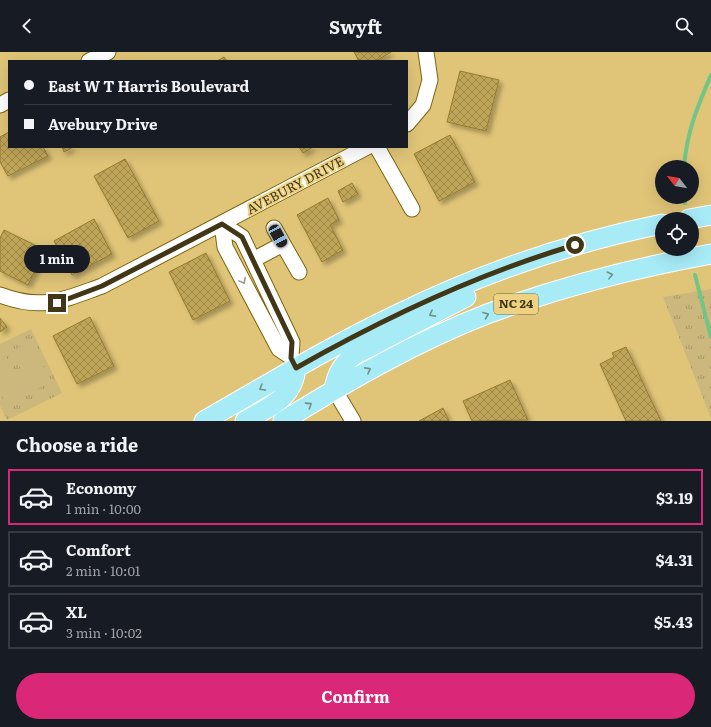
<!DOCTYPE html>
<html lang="en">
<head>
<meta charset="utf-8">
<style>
	body { margin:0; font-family:Literata,serif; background:#242831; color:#f1f3f6; height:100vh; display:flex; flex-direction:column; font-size:15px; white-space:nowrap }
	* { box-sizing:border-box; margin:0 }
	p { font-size:13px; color:#9ea1a6 }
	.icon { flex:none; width:22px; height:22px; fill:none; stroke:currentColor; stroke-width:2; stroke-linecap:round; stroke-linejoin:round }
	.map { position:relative; height:369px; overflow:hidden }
	.sheet { display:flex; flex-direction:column; background:#171b24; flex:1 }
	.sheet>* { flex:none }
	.guide { position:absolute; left:8px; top:8px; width:400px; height:88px; border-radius:0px; box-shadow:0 4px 16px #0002; display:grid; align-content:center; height:88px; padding:0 16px; background:#171b24 }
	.needle { width:26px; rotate:301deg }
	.buttons { position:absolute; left:655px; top:108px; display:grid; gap:8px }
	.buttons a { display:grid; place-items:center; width:44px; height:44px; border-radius:50%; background:#171b24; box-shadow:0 4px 16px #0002; font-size:20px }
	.end { position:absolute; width:18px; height:18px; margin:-9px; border:5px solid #413616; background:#fff; box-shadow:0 0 0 2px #fff }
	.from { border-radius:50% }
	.bubble { position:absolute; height:28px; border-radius:14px; background:#171b24; box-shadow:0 4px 16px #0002; font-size:13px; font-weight:700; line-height:28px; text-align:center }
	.car { position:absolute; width:12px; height:24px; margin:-12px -6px; border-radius:5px; box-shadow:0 0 3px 1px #0007; background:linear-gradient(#222 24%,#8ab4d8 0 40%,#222 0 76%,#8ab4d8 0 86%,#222 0) }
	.guide b { display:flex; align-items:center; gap:14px; height:38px; font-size:15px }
	.guide b+b { border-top:1px solid #363941 }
	.guide i { width:10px; height:10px; background:#f1f3f6 }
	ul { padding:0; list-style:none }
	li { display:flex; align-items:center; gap:12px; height:56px; margin:0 8px 6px; padding:0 8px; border:2px solid #363941; border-radius:0px }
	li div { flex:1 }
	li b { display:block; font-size:15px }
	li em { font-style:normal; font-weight:700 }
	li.on { border-color:#db2777 }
	li>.icon { width:36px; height:36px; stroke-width:1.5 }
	h2 { padding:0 16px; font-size:18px; line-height:48px }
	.cta { display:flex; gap:8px; margin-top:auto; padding:8px 16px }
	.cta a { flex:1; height:46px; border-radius:24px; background:#db2777; color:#fff; font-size:16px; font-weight:700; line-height:46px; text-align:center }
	header { display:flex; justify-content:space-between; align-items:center; height:52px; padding:0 16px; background:#171b24; font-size:18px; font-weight:700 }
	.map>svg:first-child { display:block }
	.grass { fill:url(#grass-tufts) }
	.pitch { fill:#ccb77c }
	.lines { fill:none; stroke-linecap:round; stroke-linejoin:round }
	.stream { stroke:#74c488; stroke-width:4 }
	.building { fill:url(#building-cross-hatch); stroke:#957b2c; filter:url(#shadow) }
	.minor-casing { stroke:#7d650c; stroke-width:17 }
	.major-casing { stroke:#fff; stroke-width:21 }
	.minor { stroke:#fff; stroke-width:15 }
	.major { stroke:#a7ebf7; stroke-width:19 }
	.oneway { stroke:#749086 }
	.oneway2 { stroke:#a09a8a }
	.route { stroke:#413616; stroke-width:5 }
	.labels { text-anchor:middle; stroke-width:4; stroke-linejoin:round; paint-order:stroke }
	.shield { fill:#edd284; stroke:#756537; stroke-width:1 }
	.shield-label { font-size:12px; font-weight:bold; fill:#413616 }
	.street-label { font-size:13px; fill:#413616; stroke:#edd284 }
</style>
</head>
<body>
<header><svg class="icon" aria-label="back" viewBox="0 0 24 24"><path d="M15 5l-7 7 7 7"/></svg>Swyft<svg class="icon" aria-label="search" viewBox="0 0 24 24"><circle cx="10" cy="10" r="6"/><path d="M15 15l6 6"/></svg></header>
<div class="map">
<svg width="711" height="369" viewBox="0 0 711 369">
	<defs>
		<pattern id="grass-tufts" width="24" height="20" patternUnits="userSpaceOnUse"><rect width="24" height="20" fill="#ccb77c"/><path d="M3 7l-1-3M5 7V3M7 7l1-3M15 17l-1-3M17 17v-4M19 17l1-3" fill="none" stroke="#a79665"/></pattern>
		<pattern id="building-cross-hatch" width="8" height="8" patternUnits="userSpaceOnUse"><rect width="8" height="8" fill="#bfa558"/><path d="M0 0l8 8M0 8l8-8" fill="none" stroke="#9d8748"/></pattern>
		<filter id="shadow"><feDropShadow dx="3.5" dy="3.5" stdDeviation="2" flood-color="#0004"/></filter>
	</defs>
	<rect width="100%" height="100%" fill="#e0c578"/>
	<path class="grass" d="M711,237V366L663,245Z
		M31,277L62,341L7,368L0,354V292Z"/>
	<path class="pitch" d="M31,290L51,330L32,340L12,299Z
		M5,303L25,344L6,353L0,340V305Z"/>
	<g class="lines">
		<path class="stream" d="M684,115C687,79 697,56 711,23
			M685,145V151
			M695,223L711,285"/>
	</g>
	<path class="building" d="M354,0H391L376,9H359Z
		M224,5L227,9H217Z
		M460,19L499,28L486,79L447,70Z
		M9,80V95H43L48,104L8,124L0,110V85Z
		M450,83L475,130L439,149L414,102Z
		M62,95H73L64,100Z
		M299,95H313L303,101Z
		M125,107L159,169L128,186L94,124Z
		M352,131L358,142L343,150L338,139Z
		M328,146L339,168L330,173L343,198L322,210L297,163Z
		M94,167L112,202L72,223L54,189Z
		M4,178L45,198L28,233L0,219V186Z
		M206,201L230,249L193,268L169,220Z
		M90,265L114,314L77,332L53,284Z
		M0,266L7,275L0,280Z
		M626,295L661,369H626L600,312L614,305L612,301Z
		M510,328L528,368L472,369L463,349Z
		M443,356L449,369H419Z"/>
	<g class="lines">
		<g class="minor-casing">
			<path id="minor" d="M89,9L108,0
				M0,53L9,48
				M407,72L423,53L430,28L426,0
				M377,95L412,157
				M222,172L242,185L292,290L291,305L296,316
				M222,172L225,195L279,297L291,305
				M283,192L299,220
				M253,208L283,192L274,176
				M0,243C42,259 63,248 102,234L367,95
				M334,337L353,369"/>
		</g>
		<g class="major-casing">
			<path id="major" d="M689,167L711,163
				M334,337C337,321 343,311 356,302L466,245
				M204,369C267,333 329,295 394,264C479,222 569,191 662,172
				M245,369C269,355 293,347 296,316
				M283,369C348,329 415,290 487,262C560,235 634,216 711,202"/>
		</g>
		<use href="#minor" class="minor"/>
		<use href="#major" class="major"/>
	</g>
	<defs><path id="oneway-chevron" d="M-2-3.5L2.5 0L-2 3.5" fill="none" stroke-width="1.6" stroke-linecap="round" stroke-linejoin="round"/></defs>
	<g class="oneway">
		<use href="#oneway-chevron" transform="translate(610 223) rotate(-14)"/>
		<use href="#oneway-chevron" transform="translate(432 262) rotate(152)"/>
		<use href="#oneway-chevron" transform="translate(486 263) rotate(-21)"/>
		<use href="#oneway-chevron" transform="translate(368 318) rotate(-28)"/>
		<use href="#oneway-chevron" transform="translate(262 336) rotate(150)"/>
		<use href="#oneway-chevron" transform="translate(309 353) rotate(-33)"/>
	</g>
	<use class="oneway2" href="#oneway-chevron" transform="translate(243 229) rotate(62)"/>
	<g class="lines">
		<path class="route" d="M57,251L102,234L222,172L242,185L292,290L291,306L296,316C384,266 477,222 575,193"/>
	</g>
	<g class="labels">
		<rect class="shield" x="494" y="242" width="44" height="20" rx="3"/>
		<g class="shield-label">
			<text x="516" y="256">NC 24</text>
		</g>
		<g class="street-label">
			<text transform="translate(295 133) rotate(-28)" y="5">AVEBURY DRIVE</text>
		</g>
	</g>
</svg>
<div class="buttons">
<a><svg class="needle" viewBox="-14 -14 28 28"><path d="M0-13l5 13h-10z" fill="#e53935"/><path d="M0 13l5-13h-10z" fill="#9ea1a6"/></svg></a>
<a><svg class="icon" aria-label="locate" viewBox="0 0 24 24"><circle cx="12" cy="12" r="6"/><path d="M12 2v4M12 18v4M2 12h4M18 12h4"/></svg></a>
</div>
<i class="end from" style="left:575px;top:193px"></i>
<i class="end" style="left:57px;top:251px"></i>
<div class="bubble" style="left:24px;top:193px;width:66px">1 min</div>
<i class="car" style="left:278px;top:184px;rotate:151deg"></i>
<div class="guide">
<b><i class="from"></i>East W T Harris Boulevard</b>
<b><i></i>Avebury Drive</b>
</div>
</div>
<section class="sheet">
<h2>Choose a ride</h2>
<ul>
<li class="on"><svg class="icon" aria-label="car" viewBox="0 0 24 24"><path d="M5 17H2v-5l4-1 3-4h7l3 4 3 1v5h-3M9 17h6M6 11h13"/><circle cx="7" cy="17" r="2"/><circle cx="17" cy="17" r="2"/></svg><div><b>Economy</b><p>1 min · 10:00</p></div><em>$3.19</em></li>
<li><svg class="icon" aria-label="car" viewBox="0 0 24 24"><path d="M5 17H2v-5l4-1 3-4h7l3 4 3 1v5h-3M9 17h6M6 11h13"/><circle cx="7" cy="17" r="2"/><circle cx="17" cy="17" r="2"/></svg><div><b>Comfort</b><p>2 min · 10:01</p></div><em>$4.31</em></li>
<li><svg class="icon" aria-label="car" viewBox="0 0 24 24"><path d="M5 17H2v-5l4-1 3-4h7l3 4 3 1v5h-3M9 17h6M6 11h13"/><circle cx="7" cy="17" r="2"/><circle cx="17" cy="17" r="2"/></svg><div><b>XL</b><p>3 min · 10:02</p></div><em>$5.43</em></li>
</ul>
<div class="cta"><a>Confirm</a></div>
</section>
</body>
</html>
